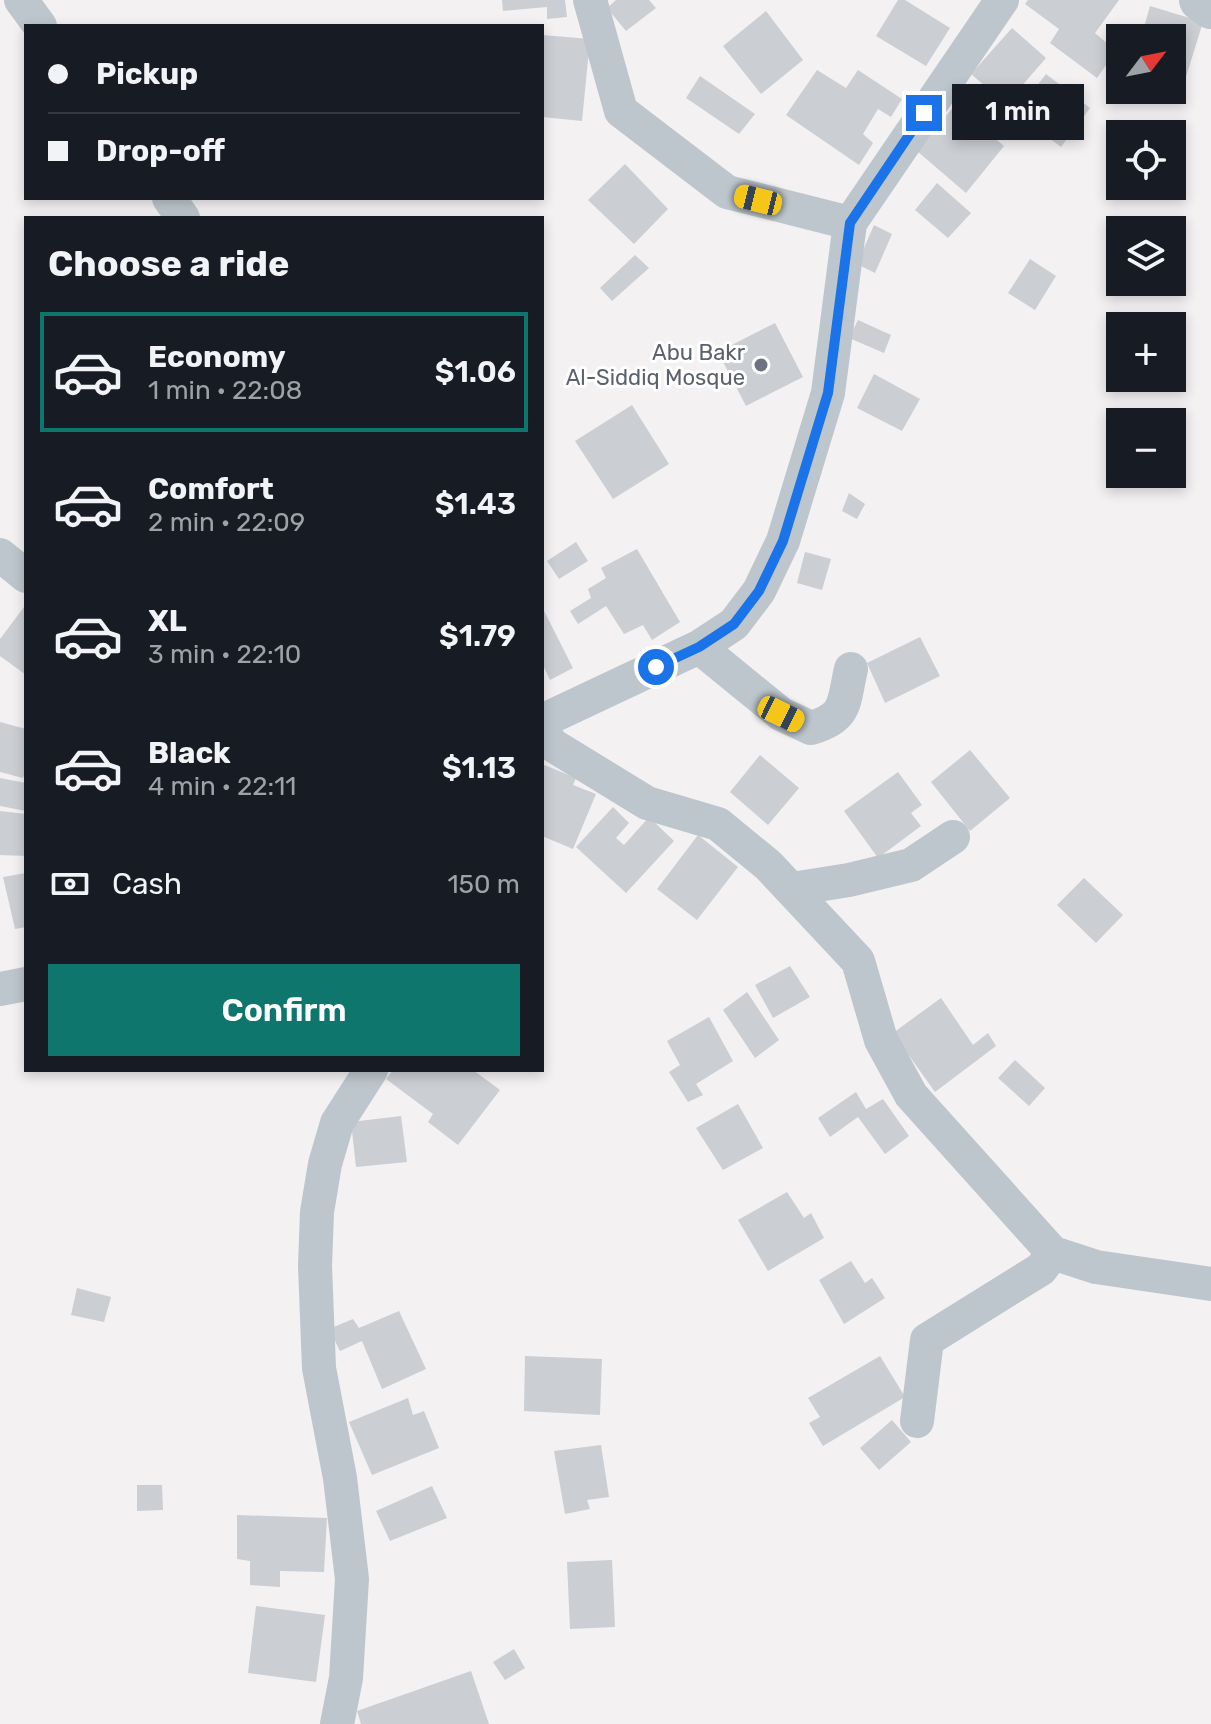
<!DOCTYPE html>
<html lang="en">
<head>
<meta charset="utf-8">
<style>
	body { margin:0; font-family:Rubik,sans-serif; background:#242831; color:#f1f3f6; height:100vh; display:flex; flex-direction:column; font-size:30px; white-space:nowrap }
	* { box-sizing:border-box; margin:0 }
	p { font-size:26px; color:#9ea1a6 }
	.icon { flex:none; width:44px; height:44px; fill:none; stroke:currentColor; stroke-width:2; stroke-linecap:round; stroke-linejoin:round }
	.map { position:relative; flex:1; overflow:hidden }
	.drawer { position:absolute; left:24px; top:216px; width:520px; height:856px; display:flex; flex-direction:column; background:#171b24; border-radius:0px; box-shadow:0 4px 12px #0003 }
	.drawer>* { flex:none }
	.banner { position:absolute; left:24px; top:24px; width:520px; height:176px; border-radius:0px; box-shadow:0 4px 12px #0003; display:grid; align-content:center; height:176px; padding:0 24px; background:#171b24 }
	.needle { width:52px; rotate:58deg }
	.controls { position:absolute; left:1106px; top:24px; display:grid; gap:16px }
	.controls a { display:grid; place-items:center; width:80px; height:80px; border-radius:0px; background:#171b24; box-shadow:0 4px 12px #0003; font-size:40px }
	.end { position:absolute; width:36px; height:36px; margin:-18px; border:10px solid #1a73e8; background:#fff; box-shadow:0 0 0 4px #fff }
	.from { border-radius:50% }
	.bubble { position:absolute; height:56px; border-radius:0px; background:#171b24; box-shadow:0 4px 12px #0003; font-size:26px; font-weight:600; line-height:56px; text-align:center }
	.car { position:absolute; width:24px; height:48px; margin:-24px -12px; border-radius:10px; box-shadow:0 0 6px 2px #0007; background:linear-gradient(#f5c518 24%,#345 0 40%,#f5c518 0 76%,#345 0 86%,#f5c518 0) }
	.banner b { display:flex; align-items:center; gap:28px; height:76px; font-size:30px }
	.banner b+b { border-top:2px solid #363941 }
	.banner i { width:20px; height:20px; background:#f1f3f6 }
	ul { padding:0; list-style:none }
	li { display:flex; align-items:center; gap:24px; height:120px; margin:0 16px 12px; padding:0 8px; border:4px solid transparent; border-radius:0px }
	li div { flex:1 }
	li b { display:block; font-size:30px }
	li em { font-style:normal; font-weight:600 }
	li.selected { border-color:#0f766e }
	li>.icon { width:72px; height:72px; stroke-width:1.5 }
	h2 { padding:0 24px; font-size:36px; line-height:96px }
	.pay { display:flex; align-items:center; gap:20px; height:88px; padding:0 24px; font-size:30px }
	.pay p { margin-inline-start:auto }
	.primary-button { display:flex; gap:16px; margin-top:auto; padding:16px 24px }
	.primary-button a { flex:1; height:92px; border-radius:0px; background:#0f766e; color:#fff; font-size:32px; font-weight:600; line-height:92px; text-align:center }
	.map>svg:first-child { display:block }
	.building { fill:#cbced3 }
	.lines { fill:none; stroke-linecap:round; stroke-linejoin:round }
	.minor { stroke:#bdc6cd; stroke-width:34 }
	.tertiary { stroke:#bdc6cd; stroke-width:42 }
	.route { stroke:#1a73e8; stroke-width:10 }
	.worship-dot { fill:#6b7280; stroke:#fff; stroke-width:3 }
	.labels { text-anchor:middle; stroke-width:6; stroke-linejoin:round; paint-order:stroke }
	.worship-label { font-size:22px; fill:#5b616d; stroke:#fff; text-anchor:end }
</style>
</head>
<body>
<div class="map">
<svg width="1211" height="1724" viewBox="0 0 1211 1724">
	<rect width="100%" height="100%" fill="#f3f1f1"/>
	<path class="building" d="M502,0H565L567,17L547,19V7L503,11Z
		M616,0H649L656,8L626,31L607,8Z
		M898,0H905L950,28L926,66L876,36Z
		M1028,0H1119L1095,33L1116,51L1097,78L1050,43L1059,29L1025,4Z
		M1150,6L1203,22L1181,93L1172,90V38H1141Z
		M766,11L803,60L761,94L723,46Z
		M1012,28L1046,58L1006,104L971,74Z
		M542,35L590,39L582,121L542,117Z
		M817,70L846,88L858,70L902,99L891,117L878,109L863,134L873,143L859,165L786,115Z
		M1046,74L1090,108L1061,147L1016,113Z
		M700,76L755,114L739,134L686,98Z
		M955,105L1004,146L966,193L917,151Z
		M625,164L668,209L634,244L588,200Z
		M937,183L971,213L948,238L915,210Z
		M874,225L892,234L875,273L857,264Z
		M635,255L649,268L612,301L600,288Z
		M1030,259L1056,276L1035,310L1008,293Z
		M858,320L891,335L884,353L849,338Z
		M775,323L803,377L746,406L718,352Z
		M874,374L920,399L902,431L857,408Z
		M632,405L669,464L613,499L575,441Z
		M849,493L865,504L857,519L842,511Z
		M576,542L588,561L559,579L547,561Z
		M637,549L680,622L652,640L643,625L624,634L606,606L578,624L570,611L591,598L588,589L606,578L601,568Z
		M805,552L831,559L822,590L797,583Z
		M24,607L26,608V675L0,656V639Z
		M542,607L573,668L550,680L542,663Z
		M920,637L940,676L885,703L867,663Z
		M0,722L26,729V768L23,778L0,772Z
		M970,750L1010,798L970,831L931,782Z
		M760,755L799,788L768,825L730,792Z
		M542,764L576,778L573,785L596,794L573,849L542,836Z
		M898,772L922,805L911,813L921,826L878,858L844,811Z
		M0,778L26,783V811L0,806Z
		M613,807L629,823L616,838L624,845L649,817L674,841L626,893L576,847Z
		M0,811L26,814V856L0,855Z
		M698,835L738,867L697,920L657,889Z
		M26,873V927L15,929L3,877Z
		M1084,878L1123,915L1096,943L1057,905Z
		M790,966L810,997L773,1018L755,985Z
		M747,992L779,1040L755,1058L723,1010Z
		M941,998L973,1045L988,1033L996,1046L935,1092L893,1033Z
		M709,1017L733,1061L696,1084L703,1095L688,1102L669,1072L680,1065L667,1041Z
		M1015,1060L1045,1088L1029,1106L998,1078Z
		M393,1070H473L500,1090L458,1145L428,1122L433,1114L386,1079Z
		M856,1092L866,1109L883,1099L909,1136L885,1154L858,1117L830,1137L818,1118Z
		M738,1104L763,1148L723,1170L696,1128Z
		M401,1116L407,1162L356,1167L351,1122Z
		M787,1192L804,1218L811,1213L824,1238L768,1271L738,1220Z
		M851,1261L865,1283L872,1278L885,1298L844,1324L819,1280Z
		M77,1288L111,1297L104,1322L71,1315Z
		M399,1311L426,1369L382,1389L362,1341L340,1351L329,1329L353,1319L359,1328Z
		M525,1356L602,1359L600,1415L524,1411Z
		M880,1356L905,1397L823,1446L809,1423L820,1417L808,1398Z
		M408,1398L413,1415L424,1411L439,1448L372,1475L349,1422Z
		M892,1420L911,1442L879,1470L860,1448Z
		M601,1445L609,1497L587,1500L590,1509L565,1514L554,1451Z
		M137,1485H162L163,1510L137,1511Z
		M432,1486L447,1518L390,1541L376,1511Z
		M237,1515L327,1518L324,1572L280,1571V1587L250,1585V1561L237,1559Z
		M612,1560L615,1627L570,1629L567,1562Z
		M256,1606L325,1615L316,1682L248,1673Z
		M514,1649L525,1668L505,1680L493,1662Z
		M471,1671L489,1724H361L357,1711Z"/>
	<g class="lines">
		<path class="minor" d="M21,0L40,26
			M590,0L621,111L727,192L850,223
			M169,198L183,218
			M0,555L26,576
			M699,647L781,714L811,728C848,717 843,703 851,669
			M542,721L699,647L734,624L759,591L783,541L828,393L850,223L1002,0
			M542,734L554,746L647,803L718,824L768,865L858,961L881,1040L911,1095L1053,1253L1096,1267L1211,1284
			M792,889L849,880L911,865L953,837
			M0,989L26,984
			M917,1421L927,1340L1041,1269L1053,1253
			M337,1724L346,1678L352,1579L340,1478L319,1368L315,1266L317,1212L325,1164L337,1123L371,1070"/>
		<path class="tertiary" d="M1200,0L1211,8"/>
	</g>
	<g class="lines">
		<path class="route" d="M656,667L699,647L734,624L759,591L783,541L828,393L850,223L924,113"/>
	</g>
	<circle class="worship-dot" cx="761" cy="365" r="8"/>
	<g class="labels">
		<g class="worship-label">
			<text x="745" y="360">Abu Bakr<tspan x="745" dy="25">Al-Siddiq Mosque</tspan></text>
		</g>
	</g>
</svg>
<div class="controls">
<a><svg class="needle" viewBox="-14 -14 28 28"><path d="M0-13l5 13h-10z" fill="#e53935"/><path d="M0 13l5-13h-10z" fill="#9ea1a6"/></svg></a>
<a><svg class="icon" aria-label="locate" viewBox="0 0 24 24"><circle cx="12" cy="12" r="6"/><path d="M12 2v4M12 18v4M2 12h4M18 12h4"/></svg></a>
<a><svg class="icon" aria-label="layers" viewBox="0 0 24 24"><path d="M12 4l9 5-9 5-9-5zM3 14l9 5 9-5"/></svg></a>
<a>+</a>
<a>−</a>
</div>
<i class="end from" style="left:656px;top:667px"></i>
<i class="end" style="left:924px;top:113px"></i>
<div class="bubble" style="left:952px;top:84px;width:132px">1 min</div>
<i class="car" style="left:758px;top:200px;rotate:284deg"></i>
<i class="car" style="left:781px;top:714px;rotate:116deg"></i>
<div class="banner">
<b><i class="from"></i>Pickup</b>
<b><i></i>Drop-off</b>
</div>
<section class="drawer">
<h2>Choose a ride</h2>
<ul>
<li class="selected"><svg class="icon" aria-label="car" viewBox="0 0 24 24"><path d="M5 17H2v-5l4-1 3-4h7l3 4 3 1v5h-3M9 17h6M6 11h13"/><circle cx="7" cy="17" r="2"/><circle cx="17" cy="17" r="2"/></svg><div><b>Economy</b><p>1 min · 22:08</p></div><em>$1.06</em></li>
<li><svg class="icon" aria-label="car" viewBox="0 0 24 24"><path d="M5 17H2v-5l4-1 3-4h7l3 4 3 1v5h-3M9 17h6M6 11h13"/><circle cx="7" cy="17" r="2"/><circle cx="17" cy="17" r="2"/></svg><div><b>Comfort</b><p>2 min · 22:09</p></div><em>$1.43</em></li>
<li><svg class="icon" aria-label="car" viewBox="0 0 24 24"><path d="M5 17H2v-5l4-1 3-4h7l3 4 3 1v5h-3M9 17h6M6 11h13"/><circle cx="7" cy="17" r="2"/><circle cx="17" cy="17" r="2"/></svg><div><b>XL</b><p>3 min · 22:10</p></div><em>$1.79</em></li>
<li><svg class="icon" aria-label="car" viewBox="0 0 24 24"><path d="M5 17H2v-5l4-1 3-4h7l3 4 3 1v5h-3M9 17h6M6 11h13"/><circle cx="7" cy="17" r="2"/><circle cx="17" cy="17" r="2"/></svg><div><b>Black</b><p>4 min · 22:11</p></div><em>$1.13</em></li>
</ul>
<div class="pay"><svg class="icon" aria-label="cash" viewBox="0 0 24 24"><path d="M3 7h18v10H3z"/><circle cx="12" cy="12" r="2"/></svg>Cash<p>150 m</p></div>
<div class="primary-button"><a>Confirm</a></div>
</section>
</div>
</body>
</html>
